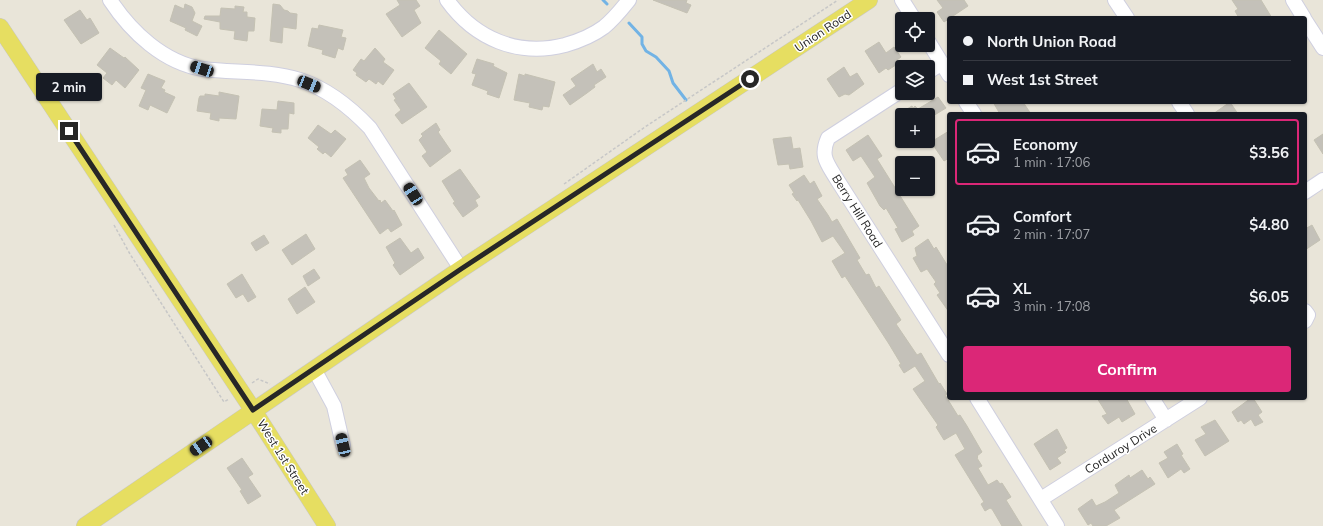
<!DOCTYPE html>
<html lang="en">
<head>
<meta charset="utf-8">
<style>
	body { margin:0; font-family:Mulish,sans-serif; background:#242831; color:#f1f3f6; height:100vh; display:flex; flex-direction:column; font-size:15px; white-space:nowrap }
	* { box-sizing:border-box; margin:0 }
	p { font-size:13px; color:#9ea1a6 }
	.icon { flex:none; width:22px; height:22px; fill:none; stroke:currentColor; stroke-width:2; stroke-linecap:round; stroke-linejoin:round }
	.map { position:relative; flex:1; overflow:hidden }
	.drawer { position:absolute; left:947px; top:112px; width:360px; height:288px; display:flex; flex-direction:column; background:#171b24; border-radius:4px; box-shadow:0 1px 3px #0004 }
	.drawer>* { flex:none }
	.guide { position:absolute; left:947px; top:16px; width:360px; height:88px; border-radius:4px; box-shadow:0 1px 3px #0004; display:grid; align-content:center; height:88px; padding:0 16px; background:#171b24 }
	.controls { position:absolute; left:895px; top:12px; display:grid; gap:8px }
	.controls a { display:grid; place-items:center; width:40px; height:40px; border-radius:4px; background:#171b24; box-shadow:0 1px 3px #0004; font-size:20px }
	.end { position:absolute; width:18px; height:18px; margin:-9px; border:5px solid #272727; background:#fff; box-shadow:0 0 0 2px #fff }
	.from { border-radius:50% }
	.bubble { position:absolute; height:28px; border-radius:4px; background:#171b24; box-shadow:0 1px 3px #0004; font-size:13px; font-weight:700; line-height:28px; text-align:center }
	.car { position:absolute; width:12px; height:24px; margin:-12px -6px; border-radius:5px; box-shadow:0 0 3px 1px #0007; background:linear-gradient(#222 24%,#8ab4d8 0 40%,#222 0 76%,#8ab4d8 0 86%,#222 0) }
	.guide b { display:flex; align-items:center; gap:14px; height:38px; font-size:15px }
	.guide b+b { border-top:1px solid #363941 }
	.guide i { width:10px; height:10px; background:#f1f3f6 }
	ul { padding:7px 0 0; list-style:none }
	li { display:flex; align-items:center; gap:12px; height:66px; margin:0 8px 6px; padding:0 8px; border:2px solid transparent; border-radius:4px }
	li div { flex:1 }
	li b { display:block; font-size:15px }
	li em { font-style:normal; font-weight:700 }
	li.current { border-color:#db2777 }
	li>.icon { width:36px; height:36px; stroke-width:1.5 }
	.cta { display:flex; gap:8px; margin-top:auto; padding:8px 16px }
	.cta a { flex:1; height:46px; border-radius:4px; background:#db2777; color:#fff; font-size:16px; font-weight:700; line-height:46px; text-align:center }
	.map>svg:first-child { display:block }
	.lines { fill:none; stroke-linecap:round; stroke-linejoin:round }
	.stream { stroke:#72b3e5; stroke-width:3 }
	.building { fill:#c4c1b9; stroke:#c4c1b3 }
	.minor-casing { stroke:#cfcfdf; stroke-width:16 }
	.major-casing { stroke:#c7c7c7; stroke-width:18 }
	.path { stroke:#c7c7c7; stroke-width:1.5; stroke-dasharray:3 2; stroke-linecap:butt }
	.minor { stroke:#fff; stroke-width:14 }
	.major { stroke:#e6de61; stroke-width:17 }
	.route { stroke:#272727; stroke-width:5 }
	.labels { text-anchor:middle; stroke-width:3; stroke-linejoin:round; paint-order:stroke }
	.street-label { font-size:12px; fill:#272727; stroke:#fff }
</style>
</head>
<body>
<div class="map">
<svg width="1323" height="526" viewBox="0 0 1323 526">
	<rect width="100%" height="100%" fill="#e9e5d9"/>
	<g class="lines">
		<path class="stream" d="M603,0L607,4
			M629,23L642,37V44L646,51L656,57L669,71L673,83L686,100"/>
	</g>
	<path class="building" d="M397,0H416L420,6L414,10L421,23L402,37L386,14L400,5Z
		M653,0H687L686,3L691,5L687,13Z
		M937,0H964L968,6L944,22L937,12L943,8Z
		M1232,0H1261L1272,18H1239L1235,11L1238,9Z
		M185,4L192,7L195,13L192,21L202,26L197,36L185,30L186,28L170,21L175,5L184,9Z
		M273,4L280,5L284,10L288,11L290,13L297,14L296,29L283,27L282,43L270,41Z
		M235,6L244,7L243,12H247V17L255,18L254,31H248L247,41L234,39L235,31L220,29V22L204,19L205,16H220L221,8L235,9Z
		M80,10L87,20L90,18L99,33L81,44L64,20Z
		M319,25L343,30L341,37L346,38L343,50L338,48L335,58L322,54L323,50L308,46L312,28L318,29Z
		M439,30L467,54L451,74L439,64L441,61L425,48Z
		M879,42L886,53L894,47L901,57L897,60L899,63L888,70L886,68L879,73L865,51Z
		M110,48L124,58L125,57L139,70L125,88L116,80L112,85L103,78L107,73L97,65Z
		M375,48L385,59L383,62L394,70L383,85L378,81L376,84L369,79L366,82L356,75L357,73L353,70L361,59L364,61Z
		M477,59L494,64L493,66L507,73L499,98L487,94L488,91L472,85L476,74L472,73Z
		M593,64L597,72L601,69L606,77L594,85L595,87L587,93L570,105L563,95L576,86L571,79Z
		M844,67L850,77L857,73L864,84L849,95L845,94L839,97L827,79Z
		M148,74L165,81L161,88L165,90L164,92L175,97L167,113L150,105L148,110L139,106L146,90L141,88Z
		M519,74L525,76V74L555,82L549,107L543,106L542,110L529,107L530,103L514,100Z
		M409,83L427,107L402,124L395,115L401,110L394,100L396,99L393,94Z
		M219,92L239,96L236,119L219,118V121L210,119L211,113L197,111L199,98L200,96H205V94L219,96Z
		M938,97L946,108L928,119V115H897L912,106L913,108L915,106L918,109Z
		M278,101L294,103V114L289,113L288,129H281V133L272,132L273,128L260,126L262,109L277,110Z
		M993,102H1023L1031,114H1000Z
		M1230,102L1238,114H1213Z
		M436,123L440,130L438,132L451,151L430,167L422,156L427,152L419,140L423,136L421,134Z
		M318,125L331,134L335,130L346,139L331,157L325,152L323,154L317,149L319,147L308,138Z
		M949,131V158L944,161L931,142Z
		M1323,134V154L1314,140Z
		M868,135L882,156L877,159L919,226L912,231L914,235L902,242L895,229L898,228L886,208L884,210L880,206L867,183L875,177L861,156L853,161L846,150Z
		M791,137L793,149L800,148L803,167L790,169L789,164L778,165L773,139Z
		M360,160L370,174L364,178L369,188L379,201L380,200L381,203L385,200L393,211L394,210L402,225L391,232L388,228L380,234L343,178L348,175L345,170Z
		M460,169L480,197L475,200L478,206L463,217L453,203L455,202L442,181Z
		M804,175L810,184L814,181L822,196L817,199L828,215L832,222L837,219L860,258L857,260L866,275L869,274L876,288L879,286L901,320L896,324L917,355L921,353L939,384L940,383L947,394L945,395L958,416L960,415L967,426L982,452L977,456L978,457L977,458L982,466L978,468L988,485L997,480L1000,484L1002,483L1011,497L1006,500L1022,526H1002L992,509L990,508L985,511L981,504L984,502L955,455L965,449L956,433L944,440L936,427L938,425L913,389L925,381L915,366L904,373L899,365L901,364L889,344L845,276L842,278L832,261L845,253L833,236L822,242L811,221L798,200L797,201L792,194L794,193L789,185Z
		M1312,225L1320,240L1305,250V229Z
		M306,234L315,249L292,265L282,250Z
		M264,235L269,243L256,251L251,243Z
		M400,238L411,253L418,248L424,258L400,275L393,265L395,263L386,247Z
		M928,239L934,249L936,247L949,268V312L937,295L940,293L934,284L936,282L927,269L921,272L913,258L917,256L915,248Z
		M314,269L320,278L308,286L303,276Z
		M242,274L256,297L248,302L243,294L236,298L227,284Z
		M305,287L315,302L297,314L288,299Z
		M1097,398H1126L1135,414L1122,422L1119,417L1108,424L1102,416L1107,414Z
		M1251,398H1253L1262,412L1258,415L1263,422L1255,426L1251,419L1244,424L1241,420L1238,422L1232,412Z
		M1215,420L1229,441L1205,456L1195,440L1206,434L1201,427Z
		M1057,429L1067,448L1064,450L1066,452L1057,458L1061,463L1050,470L1034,444Z
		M1177,444L1183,454L1181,455L1190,469L1184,473L1181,469L1168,478L1159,463L1168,458L1164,452Z
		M242,458L253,474L248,477L261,496L248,504L240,491L242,490L227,468Z
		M1142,470L1148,479L1150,477L1155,484L1114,510L1120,518L1106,526H1093L1091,523L1088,525L1078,509L1092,499L1096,506L1105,502L1119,493L1115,485L1129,475L1130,478Z"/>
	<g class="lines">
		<g class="minor-casing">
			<path id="minor" d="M110,0C131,32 164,63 203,69C235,73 269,70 300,80C328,89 350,107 370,128L461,269
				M447,0C475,39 518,57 565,45C579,41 592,36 604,27C614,19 621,10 629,0
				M902,0L914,19
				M1115,0L1127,18
				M1293,0L1304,18
				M1305,20L1323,48
				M928,41L949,75
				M928,72L942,63
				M902,90L828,138C820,156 827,163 836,178L949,355
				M966,102L974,114
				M1179,102L1187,114
				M1305,192L1323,180
				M1305,311L1308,315L1305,321
				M314,369L334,406L343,445
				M977,398L1057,526
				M1152,398L1166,420
				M1041,499L1200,398"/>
		</g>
		<g class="major-casing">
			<path id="major" d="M0,27L253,410L327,526
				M85,526L461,269L869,0"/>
		</g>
		<path class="path" d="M564,184L645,127L838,0
			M114,225L130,254L224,402L229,399
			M252,383L258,379L270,384"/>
		<use href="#minor" class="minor"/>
		<use href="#major" class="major"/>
	</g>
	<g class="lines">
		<path class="route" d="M69,131L253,410L461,269L750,79"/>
	</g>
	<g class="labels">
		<g class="street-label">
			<text transform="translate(823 31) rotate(-34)" y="4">Union Road</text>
			<text transform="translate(857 211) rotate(58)" y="4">Berry Hill Road</text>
			<text transform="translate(1121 449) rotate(-32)" y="4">Corduroy Drive</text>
			<text transform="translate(283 457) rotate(58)" y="4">West 1st Street</text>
		</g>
	</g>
</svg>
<div class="controls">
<a><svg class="icon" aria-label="locate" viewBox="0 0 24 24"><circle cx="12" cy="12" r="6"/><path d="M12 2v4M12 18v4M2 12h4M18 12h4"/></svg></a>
<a><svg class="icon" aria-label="layers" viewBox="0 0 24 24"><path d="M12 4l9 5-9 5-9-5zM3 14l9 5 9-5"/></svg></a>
<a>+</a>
<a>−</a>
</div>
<i class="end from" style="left:750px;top:79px"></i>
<i class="end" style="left:69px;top:131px"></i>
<div class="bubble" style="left:36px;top:73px;width:66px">2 min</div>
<i class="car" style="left:202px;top:69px;rotate:288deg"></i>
<i class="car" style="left:309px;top:84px;rotate:112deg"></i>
<i class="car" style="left:413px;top:194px;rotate:327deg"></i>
<i class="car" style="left:343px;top:445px;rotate:347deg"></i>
<i class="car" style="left:201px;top:446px;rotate:236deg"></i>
<div class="guide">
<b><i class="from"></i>North Union Road</b>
<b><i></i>West 1st Street</b>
</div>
<section class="drawer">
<ul>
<li class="current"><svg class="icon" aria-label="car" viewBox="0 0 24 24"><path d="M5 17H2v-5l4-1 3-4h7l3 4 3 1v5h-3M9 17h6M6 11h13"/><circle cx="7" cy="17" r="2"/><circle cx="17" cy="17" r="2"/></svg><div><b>Economy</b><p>1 min · 17:06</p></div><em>$3.56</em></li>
<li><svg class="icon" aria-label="car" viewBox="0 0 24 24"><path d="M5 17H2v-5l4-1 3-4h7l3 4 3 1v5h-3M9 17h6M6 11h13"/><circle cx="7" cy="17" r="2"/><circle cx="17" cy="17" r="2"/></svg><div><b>Comfort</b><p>2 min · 17:07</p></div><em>$4.80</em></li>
<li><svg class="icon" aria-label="car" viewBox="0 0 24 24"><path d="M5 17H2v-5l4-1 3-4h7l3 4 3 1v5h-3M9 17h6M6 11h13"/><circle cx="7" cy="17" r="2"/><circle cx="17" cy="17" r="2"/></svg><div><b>XL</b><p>3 min · 17:08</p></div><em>$6.05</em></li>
</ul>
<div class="cta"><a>Confirm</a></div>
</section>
</div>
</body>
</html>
